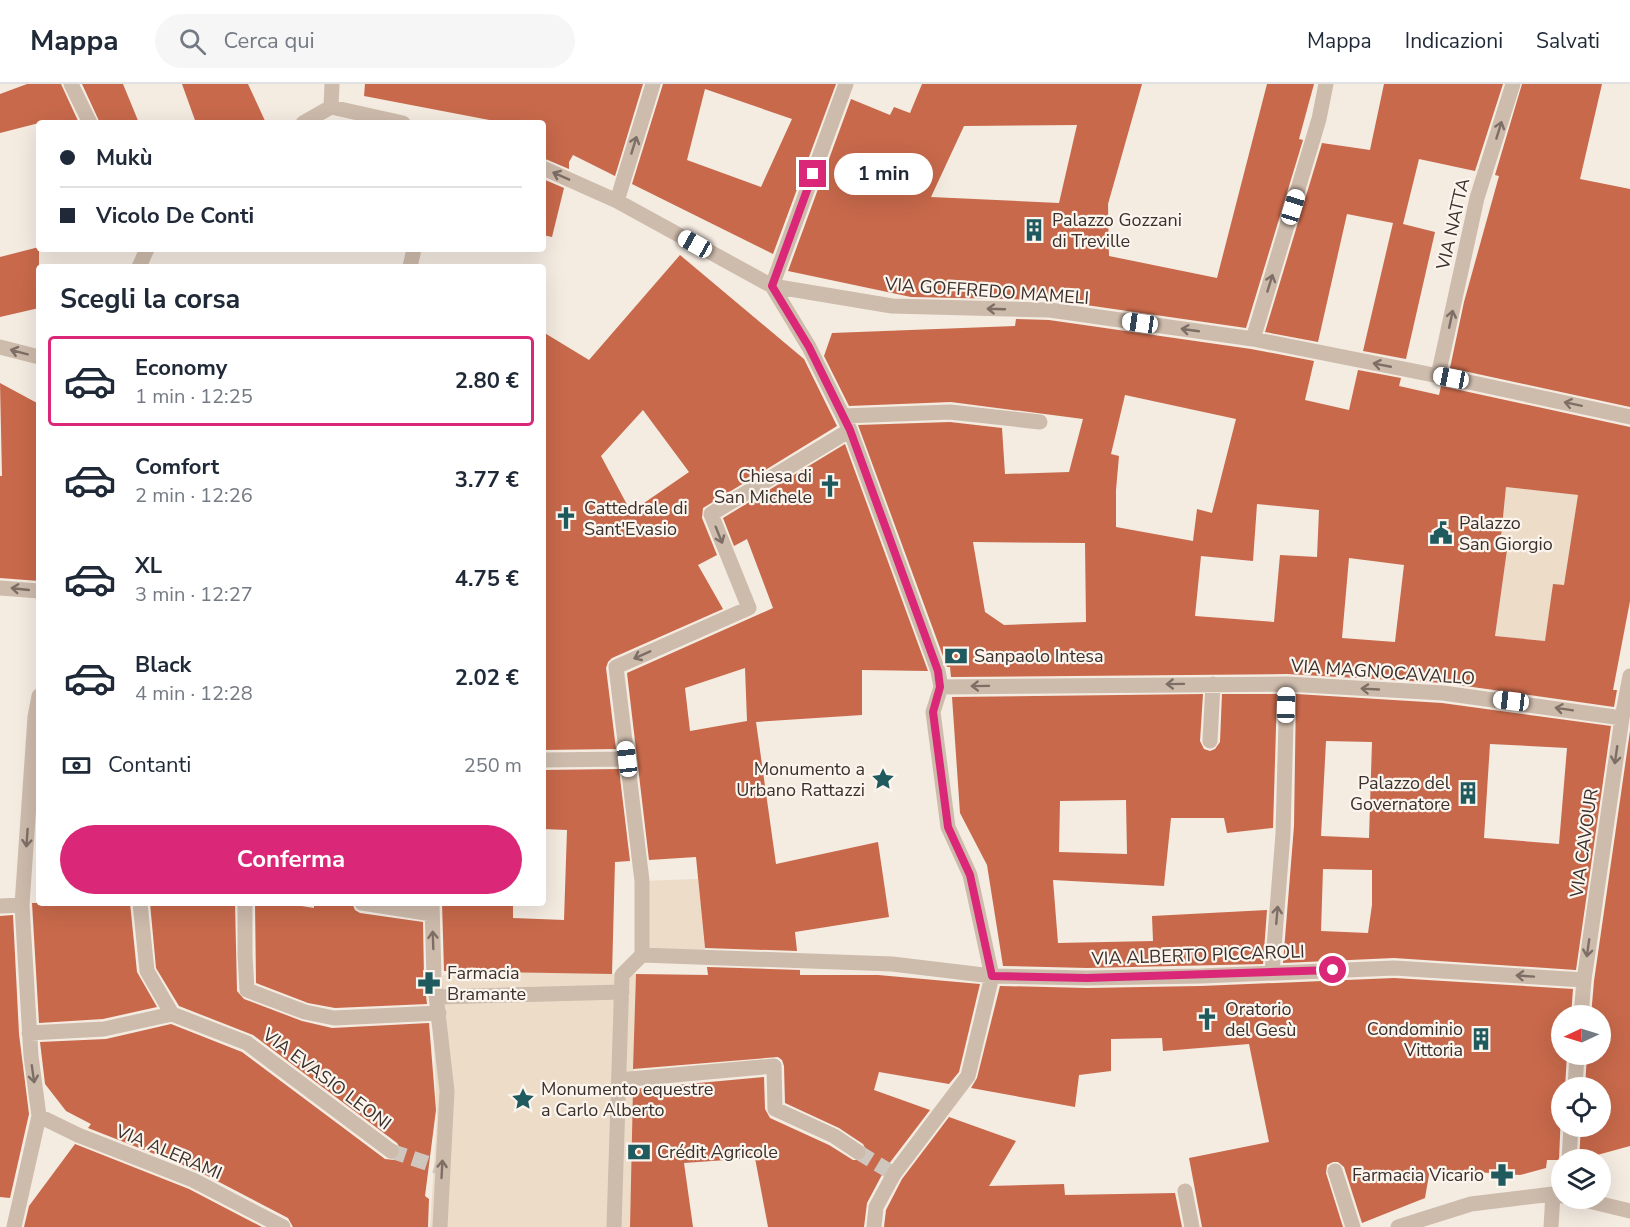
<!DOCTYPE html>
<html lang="it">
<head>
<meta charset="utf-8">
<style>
	body { margin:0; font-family:"Nunito Sans",sans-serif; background:#f6f6f7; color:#1f2937; height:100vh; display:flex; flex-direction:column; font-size:22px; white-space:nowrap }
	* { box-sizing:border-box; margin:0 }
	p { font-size:20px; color:#747a83 }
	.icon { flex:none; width:33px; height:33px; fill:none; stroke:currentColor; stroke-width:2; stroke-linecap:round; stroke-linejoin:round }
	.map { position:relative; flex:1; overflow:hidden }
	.panel { position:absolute; left:36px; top:180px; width:510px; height:642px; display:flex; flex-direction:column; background:#fff; border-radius:6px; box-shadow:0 6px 24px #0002 }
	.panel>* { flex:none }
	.hud { position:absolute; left:36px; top:36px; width:510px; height:132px; border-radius:6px; box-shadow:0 6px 24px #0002; display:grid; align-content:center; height:132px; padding:0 24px; background:#fff }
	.needle { width:39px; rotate:266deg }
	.buttons { position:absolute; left:1551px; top:921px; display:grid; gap:12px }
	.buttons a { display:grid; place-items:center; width:60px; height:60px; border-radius:50%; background:#fff; box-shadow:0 6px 24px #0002; font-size:30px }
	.end { position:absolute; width:27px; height:27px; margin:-14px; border:8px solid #db2777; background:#fff; box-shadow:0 0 0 3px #fff }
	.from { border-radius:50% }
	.bubble { position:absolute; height:42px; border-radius:21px; background:#fff; box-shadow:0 6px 24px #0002; font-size:20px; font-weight:700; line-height:42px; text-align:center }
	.car { position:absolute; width:18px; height:36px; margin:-18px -9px; border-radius:8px; box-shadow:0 0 4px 2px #0007; background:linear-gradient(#fff 24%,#345 0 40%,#fff 0 76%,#345 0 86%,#fff 0) }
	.hud b { display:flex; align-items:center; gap:21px; height:57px; font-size:22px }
	.hud b+b { border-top:2px solid #e0e1e3 }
	.hud i { width:15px; height:15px; background:#1f2937 }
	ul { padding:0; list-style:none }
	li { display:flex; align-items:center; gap:18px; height:90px; margin:0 12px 9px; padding:0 12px; border:3px solid transparent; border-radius:6px }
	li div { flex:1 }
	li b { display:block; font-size:22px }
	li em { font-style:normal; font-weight:700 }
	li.on { border-color:#db2777 }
	li>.icon { width:54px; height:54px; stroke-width:1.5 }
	h2 { padding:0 24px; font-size:27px; line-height:72px }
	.pay { display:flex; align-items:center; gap:15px; height:66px; padding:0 24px; font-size:22px }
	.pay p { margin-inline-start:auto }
	.primary-button { display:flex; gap:12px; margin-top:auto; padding:12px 24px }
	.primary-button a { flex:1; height:69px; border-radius:36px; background:#db2777; color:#fff; font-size:24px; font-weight:700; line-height:69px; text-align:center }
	header { display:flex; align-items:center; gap:36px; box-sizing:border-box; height:84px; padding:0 30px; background:#fff; border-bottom:2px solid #e0e1e3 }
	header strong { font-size:28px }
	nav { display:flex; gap:33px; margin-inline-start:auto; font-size:21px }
	.search { width:420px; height:54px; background:#f6f6f7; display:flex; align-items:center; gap:15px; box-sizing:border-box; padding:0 21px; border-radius:33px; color:#747a83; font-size:22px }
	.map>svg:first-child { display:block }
	.plaza { fill:#ecdcc8 }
	.building { fill:#c8694b; fill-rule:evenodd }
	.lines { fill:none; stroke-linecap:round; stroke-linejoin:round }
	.minor-tunnel { stroke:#cfc6bd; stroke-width:15; stroke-dasharray:15 8; stroke-linecap:butt }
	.minor { stroke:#cdbbac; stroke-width:15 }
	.oneway { stroke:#7d6f65 }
	.route { stroke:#db2777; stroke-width:8 }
	.labels { text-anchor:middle; stroke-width:4.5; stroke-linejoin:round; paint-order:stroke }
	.poi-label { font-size:18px; fill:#3b302b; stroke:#fbf5ee; text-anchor:start }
	.street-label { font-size:18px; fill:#3b302b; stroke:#fbf5ee }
</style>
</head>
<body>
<header>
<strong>Mappa</strong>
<div class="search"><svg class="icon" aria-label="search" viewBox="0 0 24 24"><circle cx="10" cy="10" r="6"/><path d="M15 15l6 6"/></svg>Cerca qui</div>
<nav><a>Mappa</a><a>Indicazioni</a><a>Salvati</a></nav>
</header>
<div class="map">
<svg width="1630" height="1143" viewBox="0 0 1630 1143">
	<rect width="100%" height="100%" fill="#f4ebe1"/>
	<path class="plaza" d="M1506,403L1578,411L1564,501L1545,557L1495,552L1507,466L1500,463Z
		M698,795L705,867L642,871V797Z
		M459,887L636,890L630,1143H430L437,1033L431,895Z"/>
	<path class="building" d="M27,0H61L79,39H39L0,49V10Z
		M82,0H123L139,39H100Z
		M182,0H248L266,39H196Z
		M365,0H643L615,92L573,71L569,78V85L543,74V39H505L364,12Z
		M663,0H836L773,170L632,100ZM705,5L792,35L761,103L687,76Z
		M922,0H1142L1108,120L1109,172L1217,194L1267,0H1314L1299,55L1303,56L1246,244L1051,216L911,213L788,187L851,15L890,31L894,23L910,29ZM1077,41L1059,119L931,113L964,42Z
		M1384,0H1503L1475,87L1419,75L1403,140L1435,148L1406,275L1363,267L1393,139L1347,130L1318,258L1265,248L1322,59L1370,66Z
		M1522,0H1602L1580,95L1630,105V323L1450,284L1464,218L1499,92L1495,91Z
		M543,95L564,104L552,153L543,151Z
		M39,163V224L0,233V173Z
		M680,171L804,275L837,342L703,424L702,434L717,471L698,481L723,525L612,574L608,578L606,584L616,665L543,666V248L589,276ZM643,326L689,388L631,428L601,372Z
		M1016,235L1049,236L1251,265L1314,277L1305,316L1349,326L1358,286L1401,294L1399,302L1439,311L1441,302L1630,343V517L1613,606H1617L1614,623L1444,599L1287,590L951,593L950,583H947L858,341L950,338L1002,344L1005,390L1069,388L1083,335L951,318L849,322L824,272L832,249L1015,242ZM1125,311L1236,335L1212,429L1197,425L1193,457L1116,443V406L1119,372L1111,370ZM1506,403L1578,411L1564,501L1553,500L1545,557L1495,552L1507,466L1500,463ZM1257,420L1319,426L1317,473L1280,471L1274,538L1195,532L1201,472L1253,477ZM973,458L1085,459L1086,538L1004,541L985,528ZM1349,474L1404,481L1395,558L1342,554Z
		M0,299L37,319L39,497L0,494V392H2Z
		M845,360L928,587L862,586V631L756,638L776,780L878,758L889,833L795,848L797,867L705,864L696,773L649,776L627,589L773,524L747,455L734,462L723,434ZM745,584L747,637L690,647L685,604Z
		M1203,610L1200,657L1204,665L1210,667L1215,665L1220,658L1222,610H1277L1273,744L1227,749L1224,734H1171L1164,802L1053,796L1058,859L1153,857L1152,832L1267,826L1263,880L1087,884L1003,882L987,781L960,729L952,613ZM1126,716L1127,770L1059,768L1060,717Z
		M1296,610L1442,619L1611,642L1576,886L1394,874L1283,879L1294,742ZM1326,657L1372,658L1369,754L1321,752ZM1490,660L1567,664L1559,760L1484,754ZM1323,785L1372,786V821L1368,849L1321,847Z
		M1630,647V1062L1579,1076L1581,1042H1600V1004H1585L1587,970H1600V932H1591L1594,897Z
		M619,685L630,777L615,778L612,890L444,887L442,819H513V834L564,836L567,746L543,745V686Z
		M32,819H130L137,888L157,923L103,935L39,939Z
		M150,819H235L237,907L244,915L302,937L332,944L429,939L436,1026L425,1112L429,1115L428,1143H293L288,1134L198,1087L88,1044L91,1040L66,1027L45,1000L40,958L106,955L171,940L242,968L385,1075L394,1076L399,1072L400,1064L397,1059L253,951L179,922L156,884Z
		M255,819H283L314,824V819H352L355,826L360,829L423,838L424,894L427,920L335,924L308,919L256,899Z
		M13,831L19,950L29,1030L10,1114L0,1113V832Z
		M707,883L800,886V891H878L980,900L959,988L949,1000L879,988L874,1006L930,1026L885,1085L867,1119L864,1143H768L755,1074L684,1079L693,1143H630L633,1005L764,993L765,1025L770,1034L829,1061L853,1076H863L868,1069L863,1060L839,1044L785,1019L784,982L782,976L778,973L633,985L636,890L708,891Z
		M1394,894L1573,905L1571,932H1562V970H1567L1565,1004H1562L1559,1076H1547L1546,1084L1520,1091L1430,1085L1425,1114L1362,1139L1344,1083L1338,1078H1333L1327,1081L1326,1089L1343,1143H1202L1189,1074L1269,1058L1249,960L1163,967L1162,954L1111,955V987L1079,991L1075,1023L971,1004L977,994L1000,902L1087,904L1201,902Z
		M949,1033L1016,1057L989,1102L1064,1100L1065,1111L1175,1109L1182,1143H884L886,1126L902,1095Z
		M75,1060L189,1105L262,1143H24L29,1122Z"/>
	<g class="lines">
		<path class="minor-tunnel" d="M391,1067L442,1084
			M858,1068L894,1090"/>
		<path class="minor" d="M71,0L90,39
			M846,0L772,202L809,263L850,346L938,587L941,603L933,628L948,743L970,791L992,892L968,992L894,1090L876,1123L874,1143
			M331,23L403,39
			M331,23L332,0
			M303,39L331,23
			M543,84L617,117L772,202L892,222L1050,226L1253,255L1464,297L1630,333
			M617,117L653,0
			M139,183L147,165
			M410,183L414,165
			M1253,255L1319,35L1326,0
			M0,263L39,273
			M1438,292L1477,114L1513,0
			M843,332L950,328L1040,338
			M0,504L39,507
			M941,603L1287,600L1443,609L1622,634
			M1210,657L1213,600
			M543,676L627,675
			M140,819L147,887L172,930
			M245,819V871L247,906L305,928L334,934L439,929
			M362,819L432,830
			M432,819L434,894L447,1007L440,1143
			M0,822L22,821
			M642,871L892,880L992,892L1087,894L1201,892L1394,884L1584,896
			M642,871V797L616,583L749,524L711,430L850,346
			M1272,889L1283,750L1287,600
			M438,913L622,908
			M1581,932L1584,896L1622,634L1630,592
			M29,949L104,945L172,930L247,959L391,1067
			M619,996L774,982L775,1025L834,1052L858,1068
			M1575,1004L1577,970
			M39,1032L78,1051L193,1096L283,1143
			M1569,1076L1571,1042
			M1335,1087L1353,1143
			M1185,1107L1192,1143
			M1576,1114L1630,1127
			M14,1143L39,1032L31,972L22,821L35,633L39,612
			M614,1143L622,891L642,871
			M1398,1143L1471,1120L1553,1110L1562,1112
			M1551,1143L1553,1110"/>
	</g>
	<defs><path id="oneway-shaft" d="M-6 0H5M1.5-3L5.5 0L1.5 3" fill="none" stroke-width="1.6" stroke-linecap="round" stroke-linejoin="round" transform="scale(1.5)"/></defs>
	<g class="oneway">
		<use href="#oneway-shaft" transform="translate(1499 46) rotate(-73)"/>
		<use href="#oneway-shaft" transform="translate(634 61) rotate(-73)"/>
		<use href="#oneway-shaft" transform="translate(561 92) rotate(-156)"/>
		<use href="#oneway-shaft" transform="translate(1270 199) rotate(-73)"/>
		<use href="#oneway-shaft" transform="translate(996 225) rotate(-178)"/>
		<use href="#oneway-shaft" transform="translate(1451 235) rotate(-78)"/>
		<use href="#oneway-shaft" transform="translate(1190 246) rotate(-172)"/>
		<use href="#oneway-shaft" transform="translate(19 268) rotate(-165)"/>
		<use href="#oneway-shaft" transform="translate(1382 281) rotate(-169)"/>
		<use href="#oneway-shaft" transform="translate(1573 320) rotate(-168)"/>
		<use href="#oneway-shaft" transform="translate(719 451) rotate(68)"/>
		<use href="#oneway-shaft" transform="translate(20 505) rotate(-174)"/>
		<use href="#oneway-shaft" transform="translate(642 571) rotate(156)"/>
		<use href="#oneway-shaft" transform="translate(1175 600) rotate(179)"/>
		<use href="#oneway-shaft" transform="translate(980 602) rotate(179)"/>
		<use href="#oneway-shaft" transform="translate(1370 605) rotate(-177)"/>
		<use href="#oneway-shaft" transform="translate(1564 625) rotate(-171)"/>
		<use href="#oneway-shaft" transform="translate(1616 671) rotate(98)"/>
		<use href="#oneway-shaft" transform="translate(27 754) rotate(94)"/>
		<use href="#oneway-shaft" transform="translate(1277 831) rotate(-85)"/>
		<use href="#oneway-shaft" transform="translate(433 856) rotate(-92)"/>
		<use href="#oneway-shaft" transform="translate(1588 864) rotate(98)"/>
		<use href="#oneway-shaft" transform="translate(1525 892) rotate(-176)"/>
		<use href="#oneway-shaft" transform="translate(33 990) rotate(82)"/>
		<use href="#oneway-shaft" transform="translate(442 1085) rotate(-87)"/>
	</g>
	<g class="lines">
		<path class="route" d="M813,90L772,202L809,263L850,346L938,587L940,603L933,628L948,743L970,791L992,892L1087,894L1333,886"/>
	</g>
	<defs>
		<g id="building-bare" transform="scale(1.8)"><path d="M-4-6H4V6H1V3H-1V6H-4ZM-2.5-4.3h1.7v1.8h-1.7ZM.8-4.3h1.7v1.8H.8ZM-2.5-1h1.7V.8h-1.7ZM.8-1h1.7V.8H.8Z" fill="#1f5a5e" stroke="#fbf5ee" stroke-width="2.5" paint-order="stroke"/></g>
		<g id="church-bare" transform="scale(1.8)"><path d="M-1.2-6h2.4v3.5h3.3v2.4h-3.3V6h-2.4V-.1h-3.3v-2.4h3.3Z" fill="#1f5a5e" stroke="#fbf5ee" stroke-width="2.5" paint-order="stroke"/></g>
		<g id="civic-bare" transform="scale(1.8)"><path d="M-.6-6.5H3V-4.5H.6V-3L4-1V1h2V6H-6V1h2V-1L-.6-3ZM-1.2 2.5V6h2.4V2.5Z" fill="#1f5a5e" stroke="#fbf5ee" stroke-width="2.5" paint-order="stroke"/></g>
		<g id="bank-bare" transform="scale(1.8)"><path d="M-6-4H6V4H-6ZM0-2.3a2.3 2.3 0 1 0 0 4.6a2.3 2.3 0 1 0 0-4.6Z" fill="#1f5a5e" stroke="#fbf5ee" stroke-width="2.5" paint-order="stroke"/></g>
		<g id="sight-bare" transform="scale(1.8)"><path d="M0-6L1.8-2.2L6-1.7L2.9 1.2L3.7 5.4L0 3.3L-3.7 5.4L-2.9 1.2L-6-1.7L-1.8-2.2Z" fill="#1f5a5e" stroke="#fbf5ee" stroke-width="2.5" paint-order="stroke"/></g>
		<g id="pharmacy-bare" transform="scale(1.8)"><path d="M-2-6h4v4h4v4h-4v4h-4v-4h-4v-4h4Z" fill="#1f5a5e" stroke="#fbf5ee" stroke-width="2.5" paint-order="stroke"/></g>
	</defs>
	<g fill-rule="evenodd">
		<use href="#building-bare" x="1034" y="146"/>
		<use href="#church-bare" x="830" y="402"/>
		<use href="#church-bare" x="566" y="434"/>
		<use href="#civic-bare" x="1441" y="449"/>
		<use href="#bank-bare" x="956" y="572"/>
		<use href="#sight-bare" x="883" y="695"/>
		<use href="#building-bare" x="1468" y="709"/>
		<use href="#pharmacy-bare" x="429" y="899"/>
		<use href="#church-bare" x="1207" y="935"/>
		<use href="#building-bare" x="1481" y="955"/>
		<use href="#sight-bare" x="523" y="1015"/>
		<use href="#bank-bare" x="639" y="1068"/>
		<use href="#pharmacy-bare" x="1502" y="1091"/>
	</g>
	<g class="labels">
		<g class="poi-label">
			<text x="1052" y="142">Palazzo Gozzani<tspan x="1052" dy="21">di Treville</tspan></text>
			<text x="812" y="398" text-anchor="end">Chiesa di<tspan x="812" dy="21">San Michele</tspan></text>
			<text x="584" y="430">Cattedrale di<tspan x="584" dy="21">Sant'Evasio</tspan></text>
			<text x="1459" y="445">Palazzo<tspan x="1459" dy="21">San Giorgio</tspan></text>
			<text x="974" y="578">Sanpaolo Intesa</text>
			<text x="865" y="691" text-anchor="end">Monumento a<tspan x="865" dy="21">Urbano Rattazzi</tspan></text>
			<text x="1450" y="705" text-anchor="end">Palazzo del<tspan x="1450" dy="21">Governatore</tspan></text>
			<text x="447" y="895">Farmacia<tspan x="447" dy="21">Bramante</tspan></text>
			<text x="1225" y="931">Oratorio<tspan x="1225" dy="21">del Gesù</tspan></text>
			<text x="1463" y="951" text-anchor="end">Condominio<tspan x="1463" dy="21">Vittoria</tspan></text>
			<text x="541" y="1011">Monumento equestre<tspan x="541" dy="21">a Carlo Alberto</tspan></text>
			<text x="657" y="1074">Crédit Agricole</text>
			<text x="1484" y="1097" text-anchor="end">Farmacia Vicario</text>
		</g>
		<g class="street-label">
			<text transform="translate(1453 140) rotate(-77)" y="6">VIA NATTA</text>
			<text transform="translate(987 207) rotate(4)" y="6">VIA GOFFREDO MAMELI</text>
			<text transform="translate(1383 588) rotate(4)" y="6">VIA MAGNOCAVALLO</text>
			<text transform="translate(1584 759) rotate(-82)" y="6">VIA CAVOUR</text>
			<text transform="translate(1198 871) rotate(-2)" y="6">VIA ALBERTO PICCAROLI</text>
			<text transform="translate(327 995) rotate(37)" y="6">VIA EVASIO LEONI</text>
			<text transform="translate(169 1068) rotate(23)" y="6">VIA ALERAMI</text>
		</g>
	</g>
</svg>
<div class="buttons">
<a><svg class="needle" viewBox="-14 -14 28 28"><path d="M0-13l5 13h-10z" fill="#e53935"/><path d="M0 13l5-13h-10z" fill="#747a83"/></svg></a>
<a><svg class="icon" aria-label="locate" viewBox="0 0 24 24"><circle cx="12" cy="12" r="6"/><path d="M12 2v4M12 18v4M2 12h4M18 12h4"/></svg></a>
<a><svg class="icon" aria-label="layers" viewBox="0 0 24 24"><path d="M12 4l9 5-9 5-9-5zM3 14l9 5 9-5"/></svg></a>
</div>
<i class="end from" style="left:1333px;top:886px"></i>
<i class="end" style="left:813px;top:90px"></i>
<div class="bubble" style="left:834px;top:69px;width:99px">1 min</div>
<i class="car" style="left:1293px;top:123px;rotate:17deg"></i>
<i class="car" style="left:695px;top:160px;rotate:299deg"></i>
<i class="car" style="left:1140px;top:239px;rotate:278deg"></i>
<i class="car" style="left:1451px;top:294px;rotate:281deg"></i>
<i class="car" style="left:1511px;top:617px;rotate:277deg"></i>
<i class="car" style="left:1286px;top:621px;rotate:1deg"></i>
<i class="car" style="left:627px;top:675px;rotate:353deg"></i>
<div class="hud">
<b><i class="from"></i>Mukù</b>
<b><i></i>Vicolo De Conti</b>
</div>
<section class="panel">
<h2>Scegli la corsa</h2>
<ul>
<li class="on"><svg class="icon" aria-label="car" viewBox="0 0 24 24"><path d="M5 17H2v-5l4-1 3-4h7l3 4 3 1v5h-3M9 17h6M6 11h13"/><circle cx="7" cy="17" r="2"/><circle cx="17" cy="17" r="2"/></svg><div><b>Economy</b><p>1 min · 12:25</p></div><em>2.80 €</em></li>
<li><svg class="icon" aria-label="car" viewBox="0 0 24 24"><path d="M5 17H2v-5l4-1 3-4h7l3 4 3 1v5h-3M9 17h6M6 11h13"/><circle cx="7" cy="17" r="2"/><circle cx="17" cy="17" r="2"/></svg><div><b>Comfort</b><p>2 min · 12:26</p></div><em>3.77 €</em></li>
<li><svg class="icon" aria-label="car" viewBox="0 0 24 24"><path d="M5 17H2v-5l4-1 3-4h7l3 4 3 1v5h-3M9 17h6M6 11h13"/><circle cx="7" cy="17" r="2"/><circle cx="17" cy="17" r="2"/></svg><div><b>XL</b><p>3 min · 12:27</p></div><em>4.75 €</em></li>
<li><svg class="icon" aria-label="car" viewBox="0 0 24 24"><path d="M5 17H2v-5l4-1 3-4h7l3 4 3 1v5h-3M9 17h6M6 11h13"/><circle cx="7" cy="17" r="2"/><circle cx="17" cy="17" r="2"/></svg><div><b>Black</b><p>4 min · 12:28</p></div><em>2.02 €</em></li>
</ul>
<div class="pay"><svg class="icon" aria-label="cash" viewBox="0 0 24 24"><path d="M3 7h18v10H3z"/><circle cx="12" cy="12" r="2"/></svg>Contanti<p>250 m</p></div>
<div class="primary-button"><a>Conferma</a></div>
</section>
</div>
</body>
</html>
